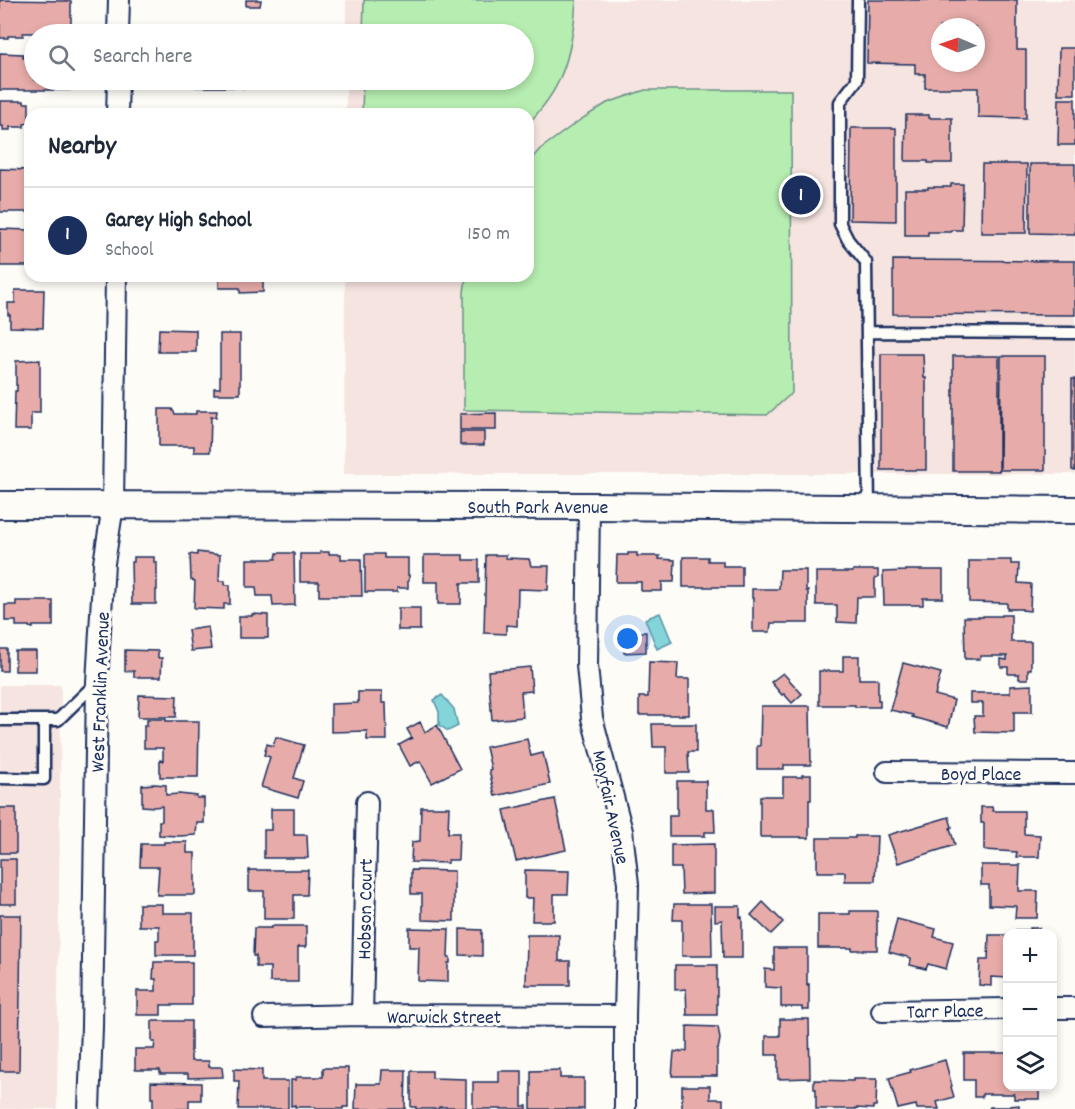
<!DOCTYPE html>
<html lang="en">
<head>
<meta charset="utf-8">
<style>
	:root { --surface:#fff; --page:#f6f6f7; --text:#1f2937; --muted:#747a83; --line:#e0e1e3; --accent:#1b2f5e }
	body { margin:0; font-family:Dekko,sans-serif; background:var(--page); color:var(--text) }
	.controls { position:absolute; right:18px; bottom:18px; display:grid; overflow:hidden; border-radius:12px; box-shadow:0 3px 9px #0003 }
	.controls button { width:54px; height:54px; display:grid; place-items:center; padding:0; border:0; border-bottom:2px solid var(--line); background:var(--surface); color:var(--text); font:30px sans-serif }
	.compass { position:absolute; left:931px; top:18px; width:54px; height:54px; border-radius:50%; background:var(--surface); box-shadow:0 3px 9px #0003; rotate:272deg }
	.you { position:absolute; left:628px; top:639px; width:21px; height:21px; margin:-15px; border:4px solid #fff; border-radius:50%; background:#1a73e8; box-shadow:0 0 0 9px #1a73e833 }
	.badge { display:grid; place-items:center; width:39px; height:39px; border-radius:50%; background:var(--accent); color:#fff; font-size:20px; font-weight:700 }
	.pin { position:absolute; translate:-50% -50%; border:3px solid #fff; box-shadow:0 2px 6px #0006 }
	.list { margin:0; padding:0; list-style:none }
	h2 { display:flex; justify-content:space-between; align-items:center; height:78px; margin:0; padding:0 24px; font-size:26px }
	h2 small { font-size:20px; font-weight:400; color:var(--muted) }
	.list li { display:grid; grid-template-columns:39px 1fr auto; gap:18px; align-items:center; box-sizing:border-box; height:96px; padding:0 24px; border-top:2px solid var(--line) }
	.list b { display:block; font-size:22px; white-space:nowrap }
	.list p { margin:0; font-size:20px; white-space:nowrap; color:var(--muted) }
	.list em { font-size:20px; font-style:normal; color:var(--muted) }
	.icon { flex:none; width:33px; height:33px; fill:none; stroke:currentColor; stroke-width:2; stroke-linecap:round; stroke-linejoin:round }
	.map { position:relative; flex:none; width:1075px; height:1109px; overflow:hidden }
	.search { position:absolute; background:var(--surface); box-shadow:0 3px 9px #0003; left:24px; top:24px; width:510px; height:66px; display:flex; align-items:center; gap:15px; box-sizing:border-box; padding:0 21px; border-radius:33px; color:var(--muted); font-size:22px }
	.panel { position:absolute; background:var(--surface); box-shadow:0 3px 9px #0003; left:24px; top:108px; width:510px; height:174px; border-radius:18px }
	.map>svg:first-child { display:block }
</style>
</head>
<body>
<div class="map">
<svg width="1075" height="1109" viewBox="0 0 1075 1109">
	<rect width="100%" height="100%" fill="#fdfcf7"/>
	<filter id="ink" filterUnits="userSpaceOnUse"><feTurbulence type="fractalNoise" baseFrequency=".0167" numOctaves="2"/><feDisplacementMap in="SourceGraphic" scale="12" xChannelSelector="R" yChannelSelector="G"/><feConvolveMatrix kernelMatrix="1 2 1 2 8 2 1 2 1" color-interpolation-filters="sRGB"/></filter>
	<g filter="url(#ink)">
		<path fill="#f6e4e0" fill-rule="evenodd" d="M346 0H1075V474H344L345 276H528V114H346V80H524V34H346ZM940 27H976V63H940Z
			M0 685H61L57 1109H0Z"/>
		<path fill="#b6edb0" stroke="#688e87" stroke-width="1.5" d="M364 0H576C575 24 570 56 560 78 554 93 539 112 528 124V114H362L363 80H524V34H363Z
			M645 90H791L792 393 767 415 464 410V293L466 276H528V163L540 149 580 120 607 103Z"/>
		<path fill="#83d5da" stroke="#5993a8" stroke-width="1.5" d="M660 613 672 642 657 649 645 619Z
			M442 695 454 709 458 726 448 731 439 725V712L434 700Z"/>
		<path fill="#e7aca9" stroke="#1b2f5e" stroke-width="1.5" fill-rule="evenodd" d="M0 0 71 1V29H49V33H23V36H8V38H0Z
			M246 0H261L260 6H246Z
			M868 0H1017V50H1026V118L978 117V88H925V74H915V64L867 63ZM940 27H976V63H940Z
			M1059 48H1075V94H1058Z
			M0 53 23 54V58H34V80H70V90H0Z
			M196 80H241V87H196Z
			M243 80H273V81H266V87L243 88Z
			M1059 99H1075V145H1058Z
			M0 101H24V103H29V123L24 124V127H10V130H3V126H0Z
			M906 115H929V118H952V163H928V161H905Z
			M851 128H896V221L850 220Z
			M982 164H1027L1026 233H981Z
			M1030 164H1075V234L1030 233Z
			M0 169 30 170V212H0Z
			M951 184H963L962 230H951V232H928V235H905V189H928V187H951Z
			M0 229 30 230V266H0Z
			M893 260 1075 261V315L893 314Z
			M219 276H263V292L240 293V288H219Z
			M15 290H44L43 328 10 327V315H8V303H15Z
			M159 329 196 330V352H158Z
			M220 334H240V394H214V388H220Z
			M881 354H923L924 378H926V470H881Z
			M953 356H999V471H953Z
			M1001 356H1045V470H1000Z
			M40 360V413H31V430H14L15 391H17V385H16V361Z
			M1072 379H1075V471L1072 470Z
			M159 409H172L175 414H196V411H217L216 417H211L210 452H194V446H159Z
			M496 413V430H460V414Z
			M460 432H484V445H460Z
			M197 552 220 555 219 581H225V585H230V604H224V609L194 608 195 581 191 580 190 554 197 555Z
			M320 552H329V554H341V559H361L362 596H319V582H300V554H320Z
			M277 553H294L295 605 273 606 272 596H257L256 587H247V559H276Z
			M628 553H637V556H660L659 559 675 560 674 582H662V591H641V582H616L617 555H628Z
			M365 554H384V558H408V575H409V580H408V588H397V592H365Z
			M424 555H463V560H479V583H461V604H438V582H424Z
			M486 555H506V558L529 559 531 566H549L548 590 518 589 517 626 506 625V634L484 633Z
			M134 557H154V562H157V590H156V604H132L131 562H134Z
			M683 557H708V561H723V566H742V587H683Z
			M981 560H1011V564H1019L1018 583 1031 584 1030 611 1022 610V609H1007V603L969 602V561H981Z
			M780 570H806V591H808V623H771L770 632H753V598H752V589H779Z
			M853 570H878V577L875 578V597H857L856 623 837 622V605H816V572H853Z
			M906 570H943V598H923V605H884L883 572 906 571Z
			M16 601H53V626H33V628L29 627V626H16V621H5V605H16Z
			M398 608H420V630H398Z
			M252 614 268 615V638H239V616H252Z
			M1002 615H1011V642H1031V669H1028V679H1019V674H1008V667H1001V659L1007 660V656H980V659H965L964 617H983V616H1002Z
			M208 627 211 649 191 651 188 630Z
			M623 627H635L636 632H646V652L624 653Z
			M0 649H7V671H0Z
			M125 650 158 651V658H162L161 677H134V671H125Z
			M15 651H36V671H15Z
			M843 656H859V679H878V700H880V707H855V705H819V671H843Z
			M649 662 678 663 677 679H689V715H639V697H648Z
			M903 663 941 673 935 695 954 700 948 727 912 717 913 715 890 710Z
			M530 667 532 691 521 692 523 717 492 720 488 671Z
			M783 673 802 694 792 703 784 694 782 695 771 682Z
			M1032 685V712H1014V733L975 732 974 716H983V703H970V693H1010V686Z
			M358 692H382V703H386L387 740H367V731L331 732V704L358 703Z
			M139 695 177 696 176 717H138Z
			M761 706H810L811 765H784V769H757V746H760Z
			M147 719H166V721H199L198 777H160V760L163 761V748H144V725H147Z
			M420 722 425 732 437 725 460 769 432 783 420 761 410 766 399 745 412 738 407 729Z
			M652 724H696V752H688L689 773H666V747H653Z
			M276 737 304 745 294 778 303 781 298 798 261 787 270 757 264 755 267 744 273 746Z
			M527 739 531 756 543 753 550 784 495 796 489 770 491 769 486 747Z
			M802 775H811V800H809V838H801V837H760V796H783V777H802Z
			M677 781H706V809H714L715 832H705V836H669V816H677Z
			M154 784 166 785V795L179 794 197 796V798H204V823H197L196 835 179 836 159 835V821H162V806L154 807 142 806V785Z
			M555 799 566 850 516 861 504 810Z
			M421 807H449L448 833H459L458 860H448V863L411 862 412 842 420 841Z
			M981 807H992L993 811H1024V834L1040 835 1039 857H1016L1017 852 984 850V823H981Z
			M0 808H16V853H0Z
			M271 809H294V835H307L308 858H264V830H271Z
			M949 817 952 827 950 828 955 845 898 863 888 835Z
			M855 836H877L875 881H845V872H817V838H855Z
			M164 842H187V853H195V895H157L159 867H140L141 844H164Z
			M714 844V893L682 894 681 868H671V845Z
			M0 859H16V904H0Z
			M981 865H1020L1019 891H1038L1037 918H1015L1016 906 989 905V885H981Z
			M249 870H308L307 895H294V919H264V891H249Z
			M411 870 454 871V921L422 920V894H411Z
			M525 870 569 871 568 894H554V921H532L533 898H525Z
			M763 902 783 922 771 934 751 915Z
			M139 904H162V913H193V955H156V940H159V926H139Z
			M674 904H711L712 956H682V920H673Z
			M715 906H740V917H742V958H723L722 920 715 921Z
			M850 911H877V950H852V948H818V914H850Z
			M0 915H21L19 1071H0Z
			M897 919 936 929 934 937 953 942 946 969 928 964 926 969 910 965 911 958 889 952Z
			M271 926H306V947H298V982H270V967H256V956H253L254 928H271Z
			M409 928 449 929 448 957H450V963H448V982L418 981 419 947H409Z
			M1030 928H1039V934H1016V930H1031Z
			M460 929 482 930V956L460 955Z
			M527 935H559V961H570V985H526Z
			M989 935H1008V978L991 977V986L979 985 980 960H988Z
			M774 948H807V985L809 984V1010H802V1007H781V988L765 987V969L774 970Z
			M154 962H192V1005H161V1015H137V991H156V979H153Z
			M675 965H717V1015H687L686 989 675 990Z
			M780 1019H809L810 1078 778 1079V1055H766V1036H780Z
			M152 1021H191V1061H209V1067H222L223 1077 188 1078V1074H160V1070H135V1049H154L155 1042H152Z
			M687 1026 718 1027 720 1039 718 1050H717V1076H672L674 1052 687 1051Z
			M964 1053H1008V1086H1039V1099H1014V1094H982V1097H974V1080H964Z
			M945 1060 952 1086 951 1087 954 1097 937 1102 939 1109H917L916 1105 898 1109 889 1078 911 1072 910 1070Z
			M323 1068H348V1107H343V1109H315V1107H295V1105L291 1106V1080H296V1077H323Z
			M234 1069 262 1070V1081H288V1109H238L239 1081H234Z
			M382 1070H406L405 1109H355L356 1084H381Z
			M560 1070V1078H584V1109H531V1071Z
			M411 1071H432V1078L466 1079V1107H439V1109H416V1107H411Z
			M499 1071H522V1106H527V1109H473V1082H499Z
			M853 1079H877L876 1106H873V1109L856 1108V1109H816V1089H814V1080L853 1081Z
			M151 1082 201 1083V1100H189V1109H153V1098H151Z
			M682 1086H710V1099H723V1109H728H682Z
			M1019 1105V1109H989L990 1107H1010V1106Z"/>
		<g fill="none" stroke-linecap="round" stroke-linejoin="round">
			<defs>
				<path id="service" d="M858 0 857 80 840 102V224L848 240 866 262 869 509
					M867 332 1075 333
					M0 720H58L97 682
					M0 778 44 779V721"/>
				<path id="minor" d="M118 34 119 0
					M117 114 118 80
					M589 506 587 665 592 718 622 831 628 884 625 1016V1109
					M887 772 1075 773
					M1052 1008H1075
					M882 1011 1008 1009
					M362 1015 367 802
					M264 1017 362 1015 625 1016
					M89 1109 92 1027 97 682 104 563 113 506 116 276"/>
				<path id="tertiary" d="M0 505 589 506 1075 510"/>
			</defs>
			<use href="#service" stroke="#1b2f5e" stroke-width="15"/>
			<use href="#minor" stroke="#1b2f5e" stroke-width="24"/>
			<use href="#tertiary" stroke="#1b2f5e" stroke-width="30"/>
			<use href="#service" stroke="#fdfcf7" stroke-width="10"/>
			<use href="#minor" stroke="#fdfcf7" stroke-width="20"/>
			<use href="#tertiary" stroke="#fdfcf7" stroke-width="26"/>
		</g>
	</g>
	<g text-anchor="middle" stroke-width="6" stroke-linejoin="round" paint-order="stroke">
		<g font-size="20" fill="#1b2f5e" stroke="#fdfcf7">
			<text x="538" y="513">South Park Avenue</text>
			<text transform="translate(99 692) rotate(-88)" y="7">West Franklin Avenue</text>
			<text x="981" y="780">Boyd Place</text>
			<text transform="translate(612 807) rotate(78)" y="7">Mayfair Avenue</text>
			<text transform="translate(364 909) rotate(-89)" y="7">Hobson Court</text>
			<text transform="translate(945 1010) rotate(-1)" y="7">Tarr Place</text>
			<text x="444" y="1023">Warwick Street</text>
		</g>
	</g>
</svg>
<div class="controls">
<button>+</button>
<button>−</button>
<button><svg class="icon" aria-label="layers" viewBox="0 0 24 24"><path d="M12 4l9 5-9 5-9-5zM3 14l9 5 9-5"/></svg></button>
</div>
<svg class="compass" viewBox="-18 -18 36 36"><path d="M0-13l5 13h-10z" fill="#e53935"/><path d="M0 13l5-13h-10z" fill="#747a83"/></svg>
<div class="you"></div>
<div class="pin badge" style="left:801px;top:195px">1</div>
<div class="search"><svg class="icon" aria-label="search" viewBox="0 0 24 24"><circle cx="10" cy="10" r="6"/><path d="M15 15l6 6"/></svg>Search here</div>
<section class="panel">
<h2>Nearby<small></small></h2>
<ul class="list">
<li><span class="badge">1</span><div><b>Garey High School</b><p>School</p></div><em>150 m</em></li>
</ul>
</section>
</div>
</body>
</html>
